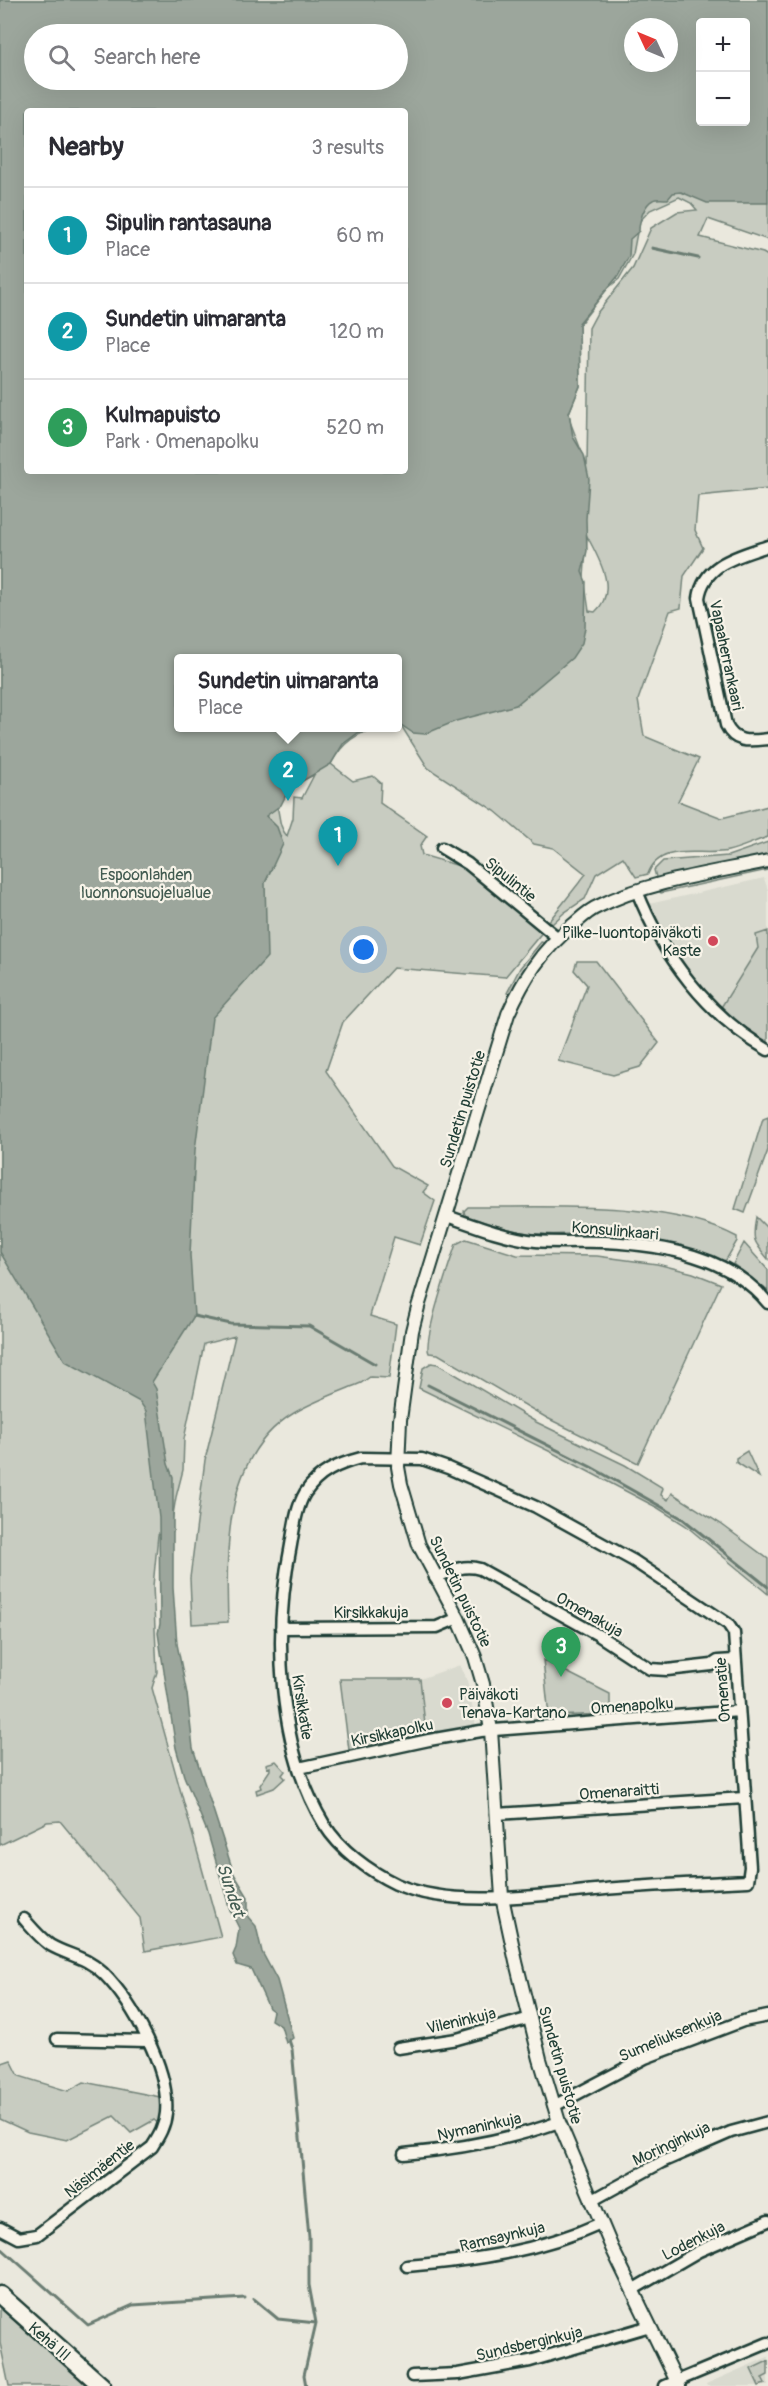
<!DOCTYPE html>
<html lang="en">
<head>
<meta charset="utf-8">
<style>
	:root { --surface:#fff; --page:#f7f7f7; --text:#2b2b33; --muted:#7c7c81; --line:#e1e1e2; --accent:#db2777 }
	body { margin:0; font-family:Pangolin,sans-serif; background:var(--page); color:var(--text) }
	.controls { position:absolute; right:18px; top:18px; display:grid; overflow:hidden; border-radius:6px; box-shadow:0 6px 24px #0002 }
	.controls button { width:54px; height:54px; display:grid; place-items:center; padding:0; border:0; border-bottom:2px solid var(--line); background:var(--surface); color:var(--text); font:30px sans-serif }
	.compass { position:absolute; left:624px; top:18px; width:54px; height:54px; border-radius:50%; background:var(--surface); box-shadow:0 6px 24px #0002; rotate:314deg }
	.you { position:absolute; left:364px; top:950px; width:21px; height:21px; margin:-15px; border:4px solid #fff; border-radius:50%; background:#1a73e8; box-shadow:0 0 0 9px #1a73e833 }
	.badge { display:grid; place-items:center; width:39px; height:39px; border-radius:50%; background:var(--accent); color:#fff; font-size:20px; font-weight:700 }
	.pin { position:absolute; translate:-50% -50px; filter:drop-shadow(0 2px 3px #0008) }
	.pin::after { content:''; position:absolute; top:32px; width:21px; height:18px; background:inherit; clip-path:polygon(0 0,100% 0,50% 100%) }
	.popup { position:absolute; left:174px; top:654px; width:228px; height:78px; box-sizing:border-box; display:grid; place-content:center; border-radius:6px; background:var(--surface); filter:drop-shadow(0 2px 4px #0005); font-size:20px; white-space:nowrap; color:var(--muted) }
	.popup b { font-size:22px; color:var(--text) }
	.popup::after { content:''; position:absolute; left:50%; top:100%; margin-left:-12px; border:12px solid transparent; border-top-color:var(--surface) }
	.list { margin:0; padding:0; list-style:none }
	h2 { display:flex; justify-content:space-between; align-items:center; height:78px; margin:0; padding:0 24px; font-size:26px }
	h2 small { font-size:20px; font-weight:400; color:var(--muted) }
	.list li { display:grid; grid-template-columns:39px 1fr auto; gap:18px; align-items:center; box-sizing:border-box; height:96px; padding:0 24px; border-top:2px solid var(--line) }
	.list b { display:block; font-size:22px; white-space:nowrap }
	.list p { margin:0; font-size:20px; white-space:nowrap; color:var(--muted) }
	.list em { font-size:20px; font-style:normal; color:var(--muted) }
	.icon { flex:none; width:33px; height:33px; fill:none; stroke:currentColor; stroke-width:2; stroke-linecap:round; stroke-linejoin:round }
	.map { position:relative; flex:none; width:768px; height:2386px; overflow:hidden }
	.search { position:absolute; background:var(--surface); box-shadow:0 6px 24px #0002; left:24px; top:24px; width:384px; height:66px; display:flex; align-items:center; gap:15px; box-sizing:border-box; padding:0 21px; border-radius:33px; color:var(--muted); font-size:22px }
	.panel { position:absolute; background:var(--surface); box-shadow:0 6px 24px #0002; left:24px; top:108px; width:384px; height:366px; border-radius:6px }
	.map>svg:first-child { display:block }
</style>
</head>
<body>
<div class="map">
<svg width="768" height="2386" viewBox="0 0 768 2386">
	<rect width="100%" height="100%" fill="#eae8dd"/>
	<filter id="ink" filterUnits="userSpaceOnUse"><feTurbulence type="fractalNoise" baseFrequency=".0167" numOctaves="2"/><feDisplacementMap in="SourceGraphic" scale="12" xChannelSelector="R" yChannelSelector="G"/><feConvolveMatrix kernelMatrix="1 2 1 2 8 2 1 2 1" color-interpolation-filters="sRGB"/></filter>
	<g filter="url(#ink)">
		<path fill="#d9dacf" d="M764 878 768 890V931L756 935 758 948 720 1009 700 987 676 956 649 904Z
			M460 1665 467 1680 476 1727 426 1734 420 1679Z
			M768 2357V2386H707L706 2384Z"/>
		<path fill="#c8ccc1" stroke="#74847a" stroke-width="1.5" fill-rule="evenodd" d="M0 0H768V240L708 219 700 237 763 253 768 256V489L698 496 695 530 703 548 684 576 681 608 670 611 638 700 644 736 699 759 678 801 722 818 768 806V837C755 841 741 848 728 851 700 857 660 841 648 874L636 877 623 857 596 874 585 899 565 912 552 924 549 921 586 874 553 848 534 844 495 811 428 768 402 727H398V658H178V728H381C358 731 341 744 331 764L353 781 373 776 381 783 380 803 427 836 420 846 422 855 466 868 544 930 505 977 393 968 343 1022 326 1071 392 1166 428 1186 423 1192 435 1201 420 1245 394 1237 370 1316 396 1324 389 1378 370 1377 361 1383C339 1392 314 1401 294 1413 223 1455 226 1550 228 1622L192 1624 190 1578 205 1460 235 1336 204 1344 184 1439 183 1470 176 1497 171 1527 158 1535 153 1586 157 1672 152 1688 221 1937 145 1951 140 1918 60 1821 47 1822 0 1845ZM700 22H746V122H700ZM633 27H669V63H633ZM34 34H398V80H34ZM27 111H405V471H27ZM679 197 691 203 697 210 677 212 651 228 633 268 597 313 589 328 587 466 571 424 569 413 580 386 579 325 607 289 619 279 633 254 639 222 650 210ZM587 536C599 559 619 591 595 612L589 611 584 577ZM314 775 302 798 294 797 293 818 287 836C277 825 281 813 275 801L301 781Z
			M768 842V857L657 881 654 870 663 861 728 856Z
			M768 866V870L661 893 659 891Z
			M768 931V1045L720 1009 758 948 756 935Z
			M541 942 545 943 528 964 510 995 507 993 520 968Z
			M577 961H596L659 1043 640 1067 613 1075 558 1061 587 985 574 970Z
			M768 1116V1150L745 1213 735 1209 763 1118Z
			M468 1207C547 1208 668 1199 737 1237V1241L726 1260 723 1261C685 1246 646 1236 606 1234 580 1232 554 1237 528 1233 507 1230 486 1222 465 1216L464 1211Z
			M756 1217 768 1229V1259C753 1241 752 1240 756 1217Z
			M466 1239 517 1255 597 1256 657 1264 693 1273 721 1284 638 1463 547 1418 438 1354 429 1353C422 1342 450 1262 456 1244Z
			M744 1243 768 1270V1291L733 1264Z
			M431 1363 438 1364 536 1422 625 1465 663 1488 661 1495 668 1500 672 1493 721 1524 768 1559V1594L685 1525 658 1508 553 1453 419 1388 423 1368Z
			M747 1451 759 1477 736 1462V1458Z
			M543 1660 610 1694V1714L549 1716Z
			M340 1679H420L426 1734 349 1750Z
			M276 1761 285 1771 282 1775 285 1778 274 1788 257 1794 256 1790 261 1788 260 1785 270 1770V1767L267 1768 266 1764Z
			M11 2060 19 2076 68 2091 84 2082 160 2097 162 2105 159 2124 154 2120 131 2133 114 2116 67 2140 28 2132 0 2119V2071L2 2063Z
			M0 2307 9 2316 89 2386H9L0 2343Z
			M768 2361V2375L762 2378 765 2384 759 2386 751 2369Z"/>
		<path fill="#9ca69c" stroke="#6a7c72" stroke-width="1.5" fill-rule="evenodd" d="M0 0H768V203H707L681 192 673 193 668 199C663 199 656 198 653 200 644 204 639 222 639 231L630 239 629 256 618 276 579 323 580 386 569 413 573 437 584 455 589 479 586 519 587 551 582 572 586 582 585 628 582 643 572 658 516 705 456 721 425 734 413 733 401 725H398V658H178V728H381L358 733 343 744 331 764 289 789 281 805 266 816 277 827 283 844 265 883 267 957 212 1018 195 1150 190 1255 194 1316 152 1382 156 1389 168 1464 173 1477V1588L177 1644 187 1694 193 1748 234 1874 248 1897V1917L256 1926 262 1952 277 1980 293 2038 286 2043 281 2026 271 2020 273 2011 269 2008 251 1969 237 1965 233 1955 236 1948 239 1928 230 1910 208 1834 184 1776 176 1748 158 1633 160 1624 159 1518 146 1411 140 1402 65 1361 0 1252ZM746 22V122H700V22ZM633 27H669V63H633ZM34 34H398V80H34ZM27 111H405V471H27Z"/>
		<g fill="none" stroke-linecap="round" stroke-linejoin="round">
			<path stroke="#6a7c72" stroke-width="3" d="M652 248 698 258
				M194 1316 231 1324 309 1326 375 1364
				M428 1385 591 1467 683 1519 768 1587
				M289 2040 292 2049 309 2237V2285L316 2323 304 2375 306 2386
				M0 2247 88 2325 133 2305 245 2298
				M254 2299 278 2319 316 2323"/>
			<defs>
				<path id="minor" d="M768 546C739 556 704 563 699 598L726 725C735 744 750 741 768 739
					M442 848 468 864 558 938
					M637 891C662 955 708 1016 768 1050
					M447 1216C475 1226 507 1238 536 1241 559 1243 582 1241 605 1242 663 1245 730 1256 768 1303
					M361 1458 422 1459 448 1468 536 1507 634 1561 728 1624 734 1633 750 1867 748 1881C704 1883 660 1885 617 1888 552 1893 456 1911 396 1884 369 1871 340 1850 324 1824 277 1747 273 1632 291 1545 294 1528 296 1508 305 1493 319 1472 338 1464 361 1458Z
					M435 1578C451 1571 462 1564 480 1569L598 1635 650 1669 667 1670 712 1665 718 1661 735 1660
					M281 1628 437 1627 458 1618
					M299 1768 429 1740 481 1731 739 1711
					M496 1814 744 1798
					M57 2039 147 2041
					M398 2048 457 2039 530 2018
					M554 2106 645 2058 743 2021 768 2016
					M404 2154C458 2149 508 2140 559 2122
					M591 2201 662 2162 731 2132 768 2122
					M0 2228 19 2238 37 2235 152 2147C159 2136 165 2126 166 2113 170 2070 133 2003 103 1973 85 1956 69 1956 50 1945 40 1938 32 1928 24 1919
					M407 2266C476 2260 537 2252 601 2223
					M632 2290 699 2251 768 2221
					M412 2376 458 2374 530 2361 650 2326
					M665 2386 768 2343"/>
				<path id="tertiary" d="M679 2386 612 2248 559 2122 540 2059 516 1962 502 1897 491 1730 483 1684 475 1657 458 1618 419 1545 401 1484 398 1467 400 1420 412 1331 418 1307 508 1014C524 978 542 950 573 925 581 918 589 910 599 906 649 881 713 873 768 861"/>
				<path id="trunk" d="M0 2295 102 2386"/>
			</defs>
			<use href="#minor" stroke="#1f3d34" stroke-width="15"/>
			<use href="#tertiary" stroke="#1f3d34" stroke-width="16"/>
			<use href="#trunk" stroke="#1f3d34" stroke-width="21"/>
			<use href="#minor" stroke="#f7f3e8" stroke-width="10"/>
			<use href="#tertiary" stroke="#f7f3e8" stroke-width="12"/>
			<use href="#trunk" stroke="#f7f3e8" stroke-width="16"/>
		</g>
	</g>
	<g fill="#d1495b" stroke="#f7f3e8" stroke-width="2">
		<circle cx="713" cy="941" r="6"/>
		<circle cx="447" cy="1703" r="6"/>
	</g>
	<g text-anchor="middle" stroke-width="4.5" stroke-linejoin="round" paint-order="stroke">
		<g font-size="16" fill="#1f3d34" stroke="#f7f3e8">
			<text transform="translate(727 655) rotate(78)" y="6">Vapaaherrankaari</text>
			<text transform="translate(511 879) rotate(39)" y="6">Sipulintie</text>
			<text transform="translate(462 1109) rotate(-73)" y="6">Sundetin puistotie</text>
			<text transform="translate(615 1230) rotate(5)" y="6">Konsulinkaari</text>
			<text transform="translate(461 1591) rotate(64)" y="6">Sundetin puistotie</text>
			<text x="371" y="1618">Kirsikkakuja</text>
			<text transform="translate(590 1614) rotate(30)" y="6">Omenakuja</text>
			<text transform="translate(722 1690) rotate(-94)" y="6">Omenatie</text>
			<text transform="translate(632 1705) rotate(-4)" y="6">Omenapolku</text>
			<text transform="translate(303 1707) rotate(81)" y="6">Kirsikkatie</text>
			<text transform="translate(392 1732) rotate(-12)" y="6">Kirsikkapolku</text>
			<text transform="translate(619 1791) rotate(-4)" y="6">Omenaraitti</text>
			<text transform="translate(461 2020) rotate(-13)" y="6">Vileninkuja</text>
			<text transform="translate(670 2035) rotate(-23)" y="6">Sumeliuksenkuja</text>
			<text transform="translate(561 2065) rotate(74)" y="6">Sundetin puistotie</text>
			<text transform="translate(479 2126) rotate(-12)" y="6">Nymaninkuja</text>
			<text transform="translate(671 2143) rotate(-25)" y="6">Moringinkuja</text>
			<text transform="translate(99 2168) rotate(-38)" y="6">Näsimäentie</text>
			<text transform="translate(502 2236) rotate(-13)" y="6">Ramsaynkuja</text>
			<text transform="translate(693 2240) rotate(-27)" y="6">Lodenkuja</text>
			<text transform="translate(50 2341) rotate(41)" y="6">Kehä III</text>
			<text transform="translate(529 2343) rotate(-13)" y="6">Sundsberginkuja</text>
		</g>
		<g font-size="16" fill="#415a50" stroke="#f7f3e8">
			<text x="146" y="880">Espoonlahden<tspan x="146" dy="18">luonnonsuojelualue</tspan></text>
		</g>
		<g font-size="16" fill="#1f3d34" stroke="#f7f3e8" text-anchor="end">
			<text x="701" y="938">Pilke-luontopäiväkoti<tspan x="701" dy="18">Kaste</tspan></text>
			<text x="459" y="1700" text-anchor="start">Päiväkoti<tspan x="459" dy="18">Tenava-Kartano</tspan></text>
		</g>
		<g font-size="18" font-style="italic" fill="#445c53" stroke="#f7f3e8">
			<text transform="translate(231 1890) rotate(72)" y="6">Sundet</text>
		</g>
	</g>
</svg>
<div class="controls">
<button>+</button>
<button>−</button>
</div>
<svg class="compass" viewBox="-18 -18 36 36"><path d="M0-13l5 13h-10z" fill="#e53935"/><path d="M0 13l5-13h-10z" fill="#7c7c81"/></svg>
<div class="you"></div>
<div class="pin badge" style="left:338px;top:866px;background:#0f9aa8">1</div>
<div class="pin badge" style="left:288px;top:801px;background:#0f9aa8">2</div>
<div class="popup"><b>Sundetin uimaranta</b>Place</div>
<div class="pin badge" style="left:561px;top:1677px;background:#2e9e5b">3</div>
<div class="search"><svg class="icon" aria-label="search" viewBox="0 0 24 24"><circle cx="10" cy="10" r="6"/><path d="M15 15l6 6"/></svg>Search here</div>
<section class="panel">
<h2>Nearby<small>3 results</small></h2>
<ul class="list">
<li><span class="badge" style="background:#0f9aa8">1</span><div><b>Sipulin rantasauna</b><p>Place</p></div><em>60 m</em></li>
<li><span class="badge" style="background:#0f9aa8">2</span><div><b>Sundetin uimaranta</b><p>Place</p></div><em>120 m</em></li>
<li><span class="badge" style="background:#2e9e5b">3</span><div><b>Kulmapuisto</b><p>Park · Omenapolku</p></div><em>520 m</em></li>
</ul>
</section>
</div>
</body>
</html>
